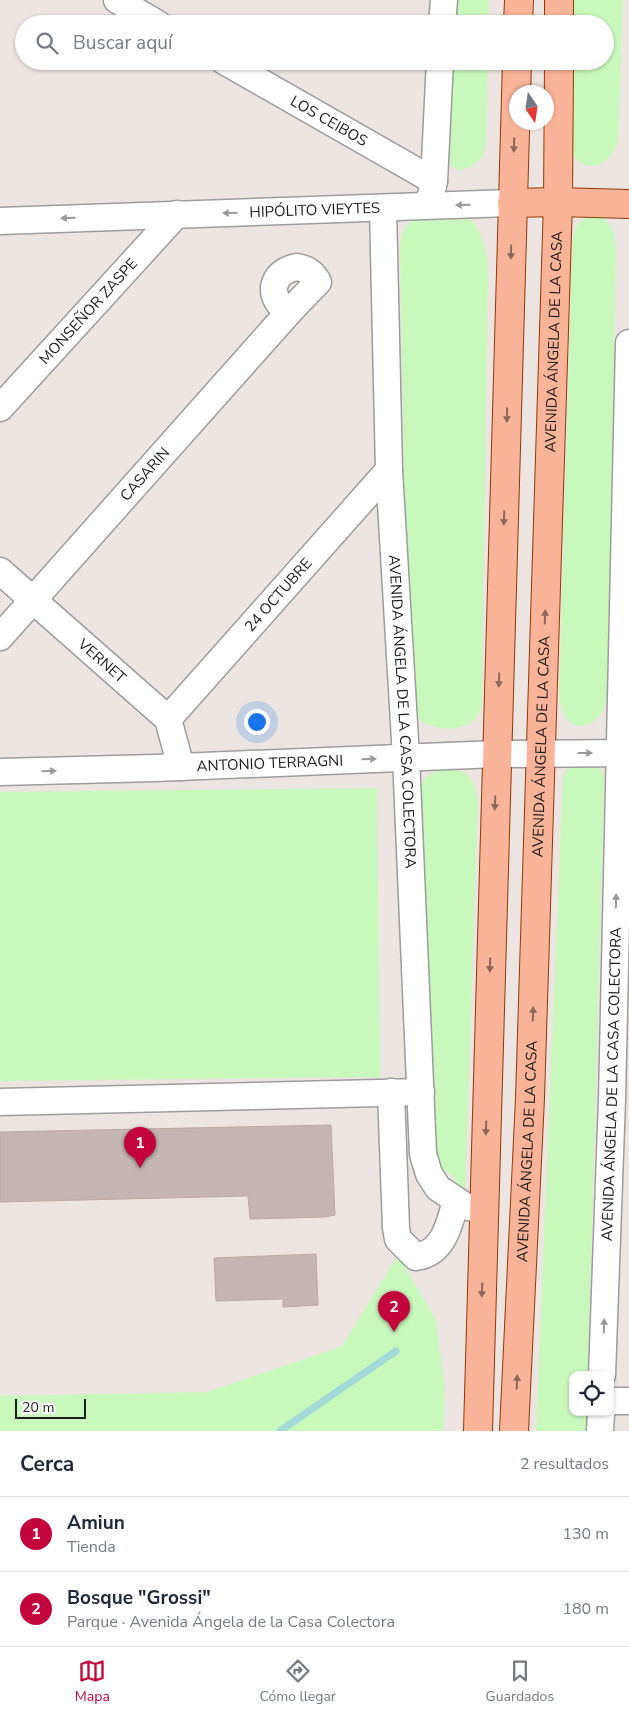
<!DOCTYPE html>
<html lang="es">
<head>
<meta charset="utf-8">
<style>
	:root { --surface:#fff; --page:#f6f6f7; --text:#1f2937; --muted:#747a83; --line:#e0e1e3; --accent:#c3033b }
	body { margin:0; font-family:"Nunito Sans",sans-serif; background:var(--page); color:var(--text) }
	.controls { position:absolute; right:15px; bottom:15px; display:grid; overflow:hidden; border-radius:10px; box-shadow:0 1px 4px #0004 }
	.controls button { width:45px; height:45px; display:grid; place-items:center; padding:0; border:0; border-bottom:1px solid var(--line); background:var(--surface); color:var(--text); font:25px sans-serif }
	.compass { position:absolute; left:509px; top:85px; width:45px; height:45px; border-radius:50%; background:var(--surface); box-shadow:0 1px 4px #0004; rotate:167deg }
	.scale { position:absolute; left:15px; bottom:12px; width:71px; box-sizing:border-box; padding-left:5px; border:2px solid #1b1b1b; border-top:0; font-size:14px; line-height:18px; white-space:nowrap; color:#1b1b1b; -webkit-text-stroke:4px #fff; paint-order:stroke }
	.you { position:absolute; left:256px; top:721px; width:18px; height:18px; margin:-12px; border:4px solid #fff; border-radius:50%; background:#1a73e8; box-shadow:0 0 0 8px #1a73e833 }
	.badge { display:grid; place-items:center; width:32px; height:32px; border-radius:50%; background:var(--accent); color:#fff; font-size:16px; font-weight:700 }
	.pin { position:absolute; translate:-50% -41px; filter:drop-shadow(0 1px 2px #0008) }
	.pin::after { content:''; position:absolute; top:26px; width:18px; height:15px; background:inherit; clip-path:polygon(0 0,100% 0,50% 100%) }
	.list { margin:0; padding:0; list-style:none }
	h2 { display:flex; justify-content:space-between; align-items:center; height:65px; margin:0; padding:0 20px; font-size:21px }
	h2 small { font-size:16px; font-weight:400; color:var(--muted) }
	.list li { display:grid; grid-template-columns:32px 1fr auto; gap:15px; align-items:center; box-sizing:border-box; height:75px; padding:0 20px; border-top:1px solid var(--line) }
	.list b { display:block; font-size:19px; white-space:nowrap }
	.list p { margin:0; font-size:16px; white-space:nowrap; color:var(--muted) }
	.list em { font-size:16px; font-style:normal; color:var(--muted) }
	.icon { flex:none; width:28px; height:28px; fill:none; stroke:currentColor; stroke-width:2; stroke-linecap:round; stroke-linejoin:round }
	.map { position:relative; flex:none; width:629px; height:1431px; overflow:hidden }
	.search { position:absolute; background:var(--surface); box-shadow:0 1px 4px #0004; left:15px; right:15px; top:15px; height:55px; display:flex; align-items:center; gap:12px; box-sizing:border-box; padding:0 18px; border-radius:28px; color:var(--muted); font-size:19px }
	.sheet { height:215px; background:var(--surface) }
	nav { display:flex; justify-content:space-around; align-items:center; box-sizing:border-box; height:70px; border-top:1px solid var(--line); background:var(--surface); font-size:14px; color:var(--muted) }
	nav a { display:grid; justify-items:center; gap:2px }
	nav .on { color:var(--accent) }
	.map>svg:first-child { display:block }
</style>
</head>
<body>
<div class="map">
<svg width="629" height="1431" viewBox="0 0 629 1431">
	<rect width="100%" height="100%" fill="#ede5e1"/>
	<path fill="#c9f8bd" d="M456 0H489L488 24H455Z
		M570 0H623L618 140C611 165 586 178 571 151L570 61H605V24H570Z
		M453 61H488L486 142 483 156 472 166 459 171 451 165 446 151Z
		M597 214C612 222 614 232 616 249L608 698C597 736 560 736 559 693L572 248C574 228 576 220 597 214Z
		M451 215C456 216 462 217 467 218 481 224 486 252 488 265L482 692C482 697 482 703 481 708 475 730 447 732 429 725 423 723 418 718 413 714L407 649 400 246C403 214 425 216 451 215Z
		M593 763 603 773 604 780 588 1375H573V1412H587L586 1431H536L563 775 571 764Z
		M444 768C469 769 475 779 478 803L465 1193C456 1180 449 1170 434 1164L418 792C424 777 429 774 444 768Z
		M377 788 380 1077 0 1081V792Z
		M398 1255 435 1318 445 1386 443 1431H0V1396L207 1392 342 1346Z"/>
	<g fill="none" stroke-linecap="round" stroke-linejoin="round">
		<path stroke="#a2dad7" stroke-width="7" d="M280 1431 396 1351"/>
	</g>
	<path fill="#c4b6b5" stroke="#bea8a4" d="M331 1125 335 1215 325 1217 250 1219 248 1196 0 1202V1132Z
		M316 1254 318 1305 283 1307V1299L216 1301 214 1258Z"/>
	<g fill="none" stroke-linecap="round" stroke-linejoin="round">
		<defs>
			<g id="minor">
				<path d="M117 0 158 24"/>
				<path d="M442 24 444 0"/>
				<path id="s1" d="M224 61 434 181"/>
				<path d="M431 195 434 181 440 61"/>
				<path id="s2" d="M383 208 389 470 406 757 423 1154 429 1174 438 1188 465 1206 484 1211"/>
				<path id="s3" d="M0 221 512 203"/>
				<path d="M297 267C308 269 313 273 318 282L289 312C266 298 270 272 297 267Z"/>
				<path id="s4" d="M0 408 177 214"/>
				<path id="s5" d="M0 571 168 719 181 767"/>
				<path id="s6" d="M0 637 289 312"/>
				<path id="s7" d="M168 719 389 470"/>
				<path id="s8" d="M0 772 155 768 496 754 629 753"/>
				<path d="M391 1092 396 1228 398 1239 416 1257C444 1253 449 1225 456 1201"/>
				<path d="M0 1102 421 1092"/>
				<path id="s9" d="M602 1375 612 1099 629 343"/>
				<path d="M610 1401H629"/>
				<path d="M600 1431 601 1412"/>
			</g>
			<g id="major">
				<path d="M518 24 519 0"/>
				<path d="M559 24V0"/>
				<path d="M512 203 558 202 629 204"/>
				<path d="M478 1431 517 61"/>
				<path id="s10" d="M514 1431 530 1098 558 202 559 61"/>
			</g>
		</defs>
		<use href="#minor" stroke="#9c9c9c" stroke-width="29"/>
		<use href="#major" stroke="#903803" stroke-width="30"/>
		<use href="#minor" stroke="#fff" stroke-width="26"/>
		<use href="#major" stroke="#fab499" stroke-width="28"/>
	</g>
	<defs><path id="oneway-solid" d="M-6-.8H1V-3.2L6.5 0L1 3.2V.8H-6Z" transform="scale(1.25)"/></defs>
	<g fill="#8a685a">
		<use href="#oneway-solid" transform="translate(514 145) rotate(92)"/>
		<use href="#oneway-solid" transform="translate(511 252) rotate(91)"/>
		<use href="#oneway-solid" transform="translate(507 415) rotate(91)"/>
		<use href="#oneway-solid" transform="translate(504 518) rotate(92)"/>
		<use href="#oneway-solid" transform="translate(545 617) rotate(-88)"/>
		<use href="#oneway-solid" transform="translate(499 680) rotate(92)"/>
		<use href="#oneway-solid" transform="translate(495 803) rotate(92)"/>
		<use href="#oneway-solid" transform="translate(490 965) rotate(92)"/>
		<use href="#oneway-solid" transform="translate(533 1014) rotate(-88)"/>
		<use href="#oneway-solid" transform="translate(486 1128) rotate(92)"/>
		<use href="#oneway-solid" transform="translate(482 1290) rotate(92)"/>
		<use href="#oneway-solid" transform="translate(517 1382) rotate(-87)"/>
	</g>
	<g fill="#989898">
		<use href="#oneway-solid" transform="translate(463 205) rotate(178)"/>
		<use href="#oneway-solid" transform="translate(230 213) rotate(178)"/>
		<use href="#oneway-solid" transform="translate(68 218) rotate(178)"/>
		<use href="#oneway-solid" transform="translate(585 753)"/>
		<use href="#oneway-solid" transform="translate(369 759) rotate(-2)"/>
		<use href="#oneway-solid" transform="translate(49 771) rotate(-1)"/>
		<use href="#oneway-solid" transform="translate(616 901) rotate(-89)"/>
		<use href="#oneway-solid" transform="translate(604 1326) rotate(-88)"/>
	</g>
	<g text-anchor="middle" stroke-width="5" stroke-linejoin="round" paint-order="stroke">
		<g font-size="15" fill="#1b1b1b" stroke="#fff">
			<text dy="5" stroke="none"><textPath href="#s1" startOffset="121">LOS CEIBOS</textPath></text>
			<text dy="5" stroke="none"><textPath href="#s3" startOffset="315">HIPÓLITO VIEYTES</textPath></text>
			<text dy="5" stroke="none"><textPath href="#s4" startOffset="131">MONSEÑOR ZASPE</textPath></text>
			<text dy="5" stroke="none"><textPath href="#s10" startOffset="1090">AVENIDA ÁNGELA DE LA CASA</textPath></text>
			<text dy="5" stroke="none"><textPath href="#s6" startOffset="218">CASARIN</textPath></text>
			<text dy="5" stroke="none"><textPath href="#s7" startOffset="166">24 OCTUBRE</textPath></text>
			<text dy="5" stroke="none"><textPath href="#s5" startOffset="136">VERNET</textPath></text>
			<text dy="5" stroke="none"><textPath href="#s2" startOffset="504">AVENIDA ÁNGELA DE LA CASA COLECTORA</textPath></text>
			<text dy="5" stroke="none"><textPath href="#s10" startOffset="685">AVENIDA ÁNGELA DE LA CASA</textPath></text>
			<text dy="5" stroke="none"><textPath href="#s8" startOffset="270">ANTONIO TERRAGNI</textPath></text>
			<text dy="5" stroke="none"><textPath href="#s9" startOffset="291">AVENIDA ÁNGELA DE LA CASA COLECTORA</textPath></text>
			<text dy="5" stroke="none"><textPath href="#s10" startOffset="280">AVENIDA ÁNGELA DE LA CASA</textPath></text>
		</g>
	</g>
</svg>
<div class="controls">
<button><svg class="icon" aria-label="locate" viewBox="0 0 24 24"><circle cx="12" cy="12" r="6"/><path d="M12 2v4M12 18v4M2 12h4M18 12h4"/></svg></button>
</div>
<svg class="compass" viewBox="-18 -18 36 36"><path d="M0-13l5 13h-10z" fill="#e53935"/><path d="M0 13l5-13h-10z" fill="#747a83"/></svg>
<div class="scale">20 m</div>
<div class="you"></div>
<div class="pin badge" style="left:140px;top:1168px">1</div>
<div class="pin badge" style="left:394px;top:1332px">2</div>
<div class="search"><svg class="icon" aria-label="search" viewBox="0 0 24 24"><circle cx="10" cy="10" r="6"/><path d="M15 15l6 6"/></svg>Buscar aquí</div>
</div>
<section class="sheet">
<h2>Cerca<small>2 resultados</small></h2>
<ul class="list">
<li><span class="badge">1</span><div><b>Amiun</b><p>Tienda</p></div><em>130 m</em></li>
<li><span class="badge">2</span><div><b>Bosque &quot;Grossi&quot;</b><p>Parque · Avenida Ángela de la Casa Colectora</p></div><em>180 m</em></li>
</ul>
</section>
<nav>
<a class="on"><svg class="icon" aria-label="map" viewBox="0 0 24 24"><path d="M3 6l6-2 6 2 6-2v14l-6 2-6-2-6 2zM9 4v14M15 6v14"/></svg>Mapa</a>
<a><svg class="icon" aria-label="directions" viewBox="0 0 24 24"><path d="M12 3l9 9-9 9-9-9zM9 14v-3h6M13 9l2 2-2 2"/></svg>Cómo llegar</a>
<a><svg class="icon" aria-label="saved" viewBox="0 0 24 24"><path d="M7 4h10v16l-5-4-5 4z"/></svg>Guardados</a>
</nav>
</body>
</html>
